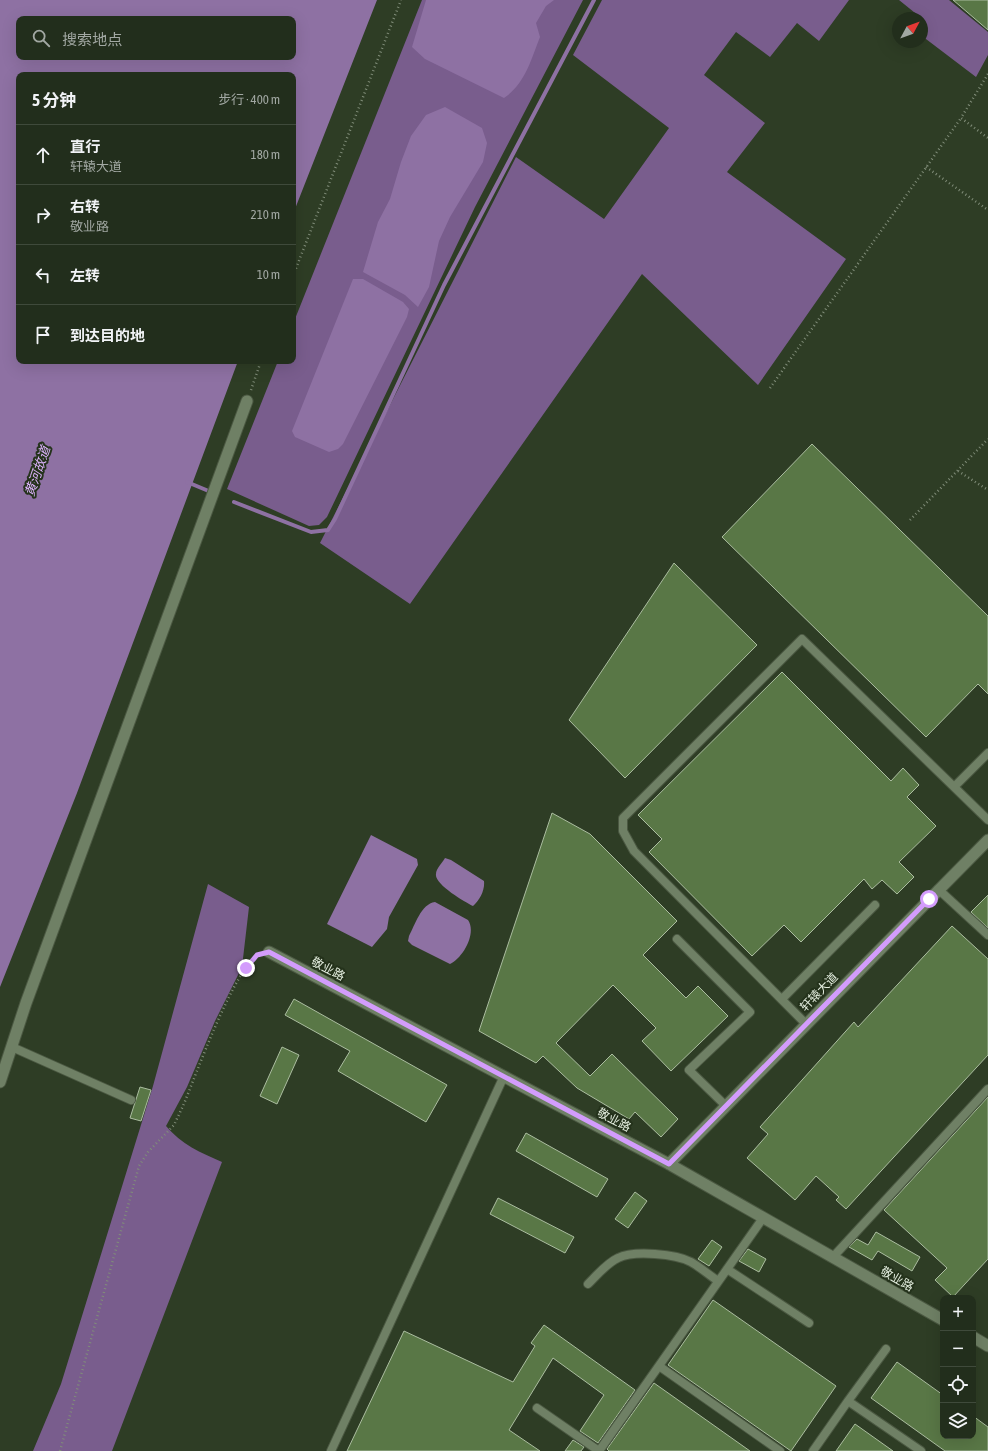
<!DOCTYPE html>
<html lang="zh">
<head>
<meta charset="utf-8">
<style>
	:root { --surface:#222e1c; --page:#2a3625; --text:#f1f3f6; --muted:#a2a8a3; --line:#3f4a3b }
	body { margin:0; font-family:"Asap Condensed","Noto Sans SC",sans-serif; background:var(--page); color:var(--text) }
	.controls { position:absolute; right:12px; bottom:12px; display:grid; overflow:hidden; border-radius:8px; box-shadow:0 4px 16px #0002 }
	.controls button { width:36px; height:36px; display:grid; place-items:center; padding:0; border:0; border-bottom:1px solid var(--line); background:var(--surface); color:var(--text); font:20px sans-serif }
	.compass { position:absolute; left:892px; top:12px; width:36px; height:36px; border-radius:50%; background:var(--surface); box-shadow:0 4px 16px #0002; rotate:49deg }
	.stop { position:absolute; width:12px; height:12px; margin:-9px; border:3px solid #d39cfc; border-radius:50%; background:#fff }
	.stop.end { background:#d39cfc; border-color:#fff; box-shadow:0 1px 4px #0008 }
	.list { margin:0; padding:0; list-style:none }
	h2 { display:flex; justify-content:space-between; align-items:center; height:52px; margin:0; padding:0 16px; font-size:17px }
	h2 small { font-size:13px; font-weight:400; color:var(--muted) }
	.list li { display:grid; grid-template-columns:26px 1fr auto; gap:12px; align-items:center; box-sizing:border-box; height:60px; padding:0 16px; border-top:1px solid var(--line) }
	.list b { display:block; font-size:15px; white-space:nowrap }
	.list p { margin:0; font-size:13px; white-space:nowrap; color:var(--muted) }
	.list em { font-size:13px; font-style:normal; color:var(--muted) }
	.icon { flex:none; width:22px; height:22px; fill:none; stroke:currentColor; stroke-width:2; stroke-linecap:round; stroke-linejoin:round }
	.map { position:relative; flex:none; width:988px; height:1451px; overflow:hidden }
	.search { position:absolute; background:var(--surface); box-shadow:0 4px 16px #0002; left:16px; top:16px; width:280px; height:44px; display:flex; align-items:center; gap:10px; box-sizing:border-box; padding:0 14px; border-radius:8px; color:var(--muted); font-size:15px }
	.panel { position:absolute; background:var(--surface); box-shadow:0 4px 16px #0002; left:16px; top:72px; width:280px; height:292px; border-radius:8px }
	.map>svg:first-child { display:block }
</style>
</head>
<body>
<div class="map">
<svg width="988" height="1451" viewBox="0 0 988 1451">
	<rect width="100%" height="100%" fill="#2e3d25"/>
	<path fill="#795d8d" d="M422 0H583L475 207 327 517 319 525 309 526 227 489 278 361H293V324Z
		M602 0H849L819 41 797 23 770 57 736 32 704 75 765 123 727 172 846 259 758 385 642 274 410 604 320 543 516 157 604 219 669 128 573 55Z
		M899 0H949L988 32V55L976 77 922 36V25L925 21Z
		M208 884 249 907 242 967 215 1021 187 1087 166 1126C181 1144 201 1153 222 1162L112 1451H33L61 1384 153 1086Z"/>
	<path fill="#8e71a3" fill-rule="evenodd" d="M0 0H377L293 214V75H19V361H238L77 793 0 987ZM19 19H293V57H19Z
		M426 0H554L546 6 536 23 540 37C531 60 525 84 504 98L425 59 412 47Z
		M445 107 482 128 487 143 483 162 450 217 439 241 429 287 418 307 405 295 363 272 378 222 390 199 401 162 411 136 426 115Z
		M353 279H363L403 302 409 309 407 317 343 444 338 449 329 452 295 437 292 431Z
		M371 835 417 859 418 865 389 917 387 929 372 947 327 924Z
		M445 858 451 860 484 881C485 890 480 900 473 906 465 902 434 884 436 874 436 869 442 863 445 858Z
		M435 902 468 920C477 933 463 958 450 964L412 945 408 941 409 936C415 925 421 904 435 902Z"/>
	<g fill="none" stroke-linecap="round" stroke-linejoin="round">
		<path stroke="#8e71a3" stroke-width="4" d="M187 482 211 492
			M234 502 311 532 328 530 335 519 444 285 594 0"/>
	</g>
	<path fill="#597746" stroke="#abbda0" d="M953 0H988V30Z
		M812 444 988 616V694L978 684 926 737 722 537Z
		M674 563 757 645 625 778 569 720Z
		M782 672 891 781 903 768 919 785 907 797 936 826 899 862 914 877 897 894 882 880 872 889 864 879 801 942 784 925 752 956 649 852 662 839 638 815Z
		M552 813 590 834 677 921 643 955 686 998 698 986 728 1016 671 1071 642 1041 656 1028 613 985 556 1043 590 1076 612 1054 678 1119 661 1137 635 1112 629 1119 577 1088 543 1056 536 1063 479 1031Z
		M988 895V928L971 912Z
		M952 926 988 959V1055L846 1209 836 1200 839 1197 816 1176 795 1200 747 1158 768 1134 760 1127 854 1022 858 1027Z
		M294 999 447 1085 426 1122 338 1071 350 1051 285 1015Z
		M282 1047 299 1055 277 1104 260 1096Z
		M140 1087 151 1090 141 1121 130 1118Z
		M988 1097V1259L953 1297 935 1280 947 1268 884 1210Z
		M526 1133 608 1179 597 1197 516 1151Z
		M635 1192 647 1201 628 1228 615 1219Z
		M498 1198 574 1237 565 1253 490 1214Z
		M876 1232 920 1257 912 1271 878 1251 872 1260 849 1247 857 1239 868 1245Z
		M712 1240 722 1247 709 1266 698 1259Z
		M748 1249 766 1259 759 1272 739 1261Z
		M713 1300 836 1386 791 1451 668 1365Z
		M544 1325 635 1390 598 1443 580 1431 604 1395 553 1358 509 1430 540 1451H347L404 1331 513 1382 535 1346 531 1343Z
		M897 1362 943 1395V1436H973V1416L988 1427V1451H945L871 1398Z
		M654 1383 750 1451H609L607 1449Z
		M855 1424 893 1451H836Z
		M573 1440 584 1447 581 1451H565Z"/>
	<g fill="none" stroke-linecap="round" stroke-linejoin="round">
		<defs>
			<path id="service" d="M954 787 988 753
				M938 889 988 935
				M677 939 750 1012 689 1070 726 1106
				M782 999 875 905
				M806 1024 634 851 623 831V818L802 639 988 820
				M12 1047 131 1100
				M833 1257 988 1089
				M727 1269 809 1323
				M588 1284C597 1275 607 1263 618 1258 634 1250 676 1254 691 1262 700 1267 709 1275 718 1281
				M659 1366 780 1451
				M848 1401 886 1349
				M537 1408 599 1451
				M331 1451 504 1076
				M599 1451 763 1218
				M813 1451 848 1401 921 1451"/>
			<path id="minor" d="M0 1082 26 1003 247 401"/>
			<path id="tertiary" d="M269 952 669 1164 943 1320
				M669 1164 988 840
				M973 1337 988 1346"/>
		</defs>
		<use href="#service" stroke="#4b5842" stroke-width="10"/>
		<use href="#minor" stroke="#4b5842" stroke-width="13"/>
		<use href="#tertiary" stroke="#4b5842" stroke-width="13"/>
		<path stroke="#808d79" stroke-width="2.5" stroke-dasharray="1 3" stroke-linecap="butt" d="M988 74 961 118 988 138
			M926 167 988 210
			M293 276 401 0
			M770 388 961 118
			M251 390 261 361
			M958 471 988 490
			M910 520 988 439
			M60 1451 139 1166 148 1152 174 1125 183 1106C195 1078 235 965 259 955"/>
		<use href="#service" stroke="#6f8065" stroke-width="8"/>
		<use href="#minor" stroke="#6f8065" stroke-width="11"/>
		<use href="#tertiary" stroke="#6f8065" stroke-width="11"/>
	</g>
	<g fill="none" stroke-linecap="round" stroke-linejoin="round">
		<path stroke="#d39cfc" stroke-width="5" d="M246 968 257 955 269 952 669 1164 929 899"/>
	</g>
	<g text-anchor="middle" stroke-width="4" stroke-linejoin="round" paint-order="stroke">
		<g font-size="12" fill="#e2ecdd" stroke="#24321b">
			<text transform="translate(328 969) rotate(28)" y="4">敬业路</text>
			<text transform="translate(819 992) rotate(-46)" y="4">轩辕大道</text>
			<text transform="translate(614 1120) rotate(28)" y="4">敬业路</text>
			<text transform="translate(897 1279) rotate(30)" y="4">敬业路</text>
		</g>
		<g font-size="13" font-style="italic" fill="#ddb3fd" stroke="#24321b">
			<text transform="translate(37 471) rotate(-71)" y="5">黄河故道</text>
		</g>
	</g>
</svg>
<div class="controls">
<button>+</button>
<button>−</button>
<button><svg class="icon" aria-label="locate" viewBox="0 0 24 24"><circle cx="12" cy="12" r="6"/><path d="M12 2v4M12 18v4M2 12h4M18 12h4"/></svg></button>
<button><svg class="icon" aria-label="layers" viewBox="0 0 24 24"><path d="M12 4l9 5-9 5-9-5zM3 14l9 5 9-5"/></svg></button>
</div>
<svg class="compass" viewBox="-18 -18 36 36"><path d="M0-13l5 13h-10z" fill="#e53935"/><path d="M0 13l5-13h-10z" fill="#a2a8a3"/></svg>
<div class="stop" style="left:929px;top:899px"></div>
<div class="stop end" style="left:246px;top:968px"></div>
<div class="search"><svg class="icon" aria-label="search" viewBox="0 0 24 24"><circle cx="10" cy="10" r="6"/><path d="M15 15l6 6"/></svg>搜索地点</div>
<section class="panel">
<h2>5 分钟<small>步行 · 400 m</small></h2>
<ul class="list">
<li><svg class="icon" aria-label="ahead" viewBox="0 0 24 24"><path d="M12 20V5M6 11l6-6 6 6"/></svg><div><b>直行</b><p>轩辕大道</p></div><em>180 m</em></li>
<li><svg class="icon" aria-label="right" viewBox="0 0 24 24"><path d="M7 20v-9h11M14 6l5 5-5 5"/></svg><div><b>右转</b><p>敬业路</p></div><em>210 m</em></li>
<li><svg class="icon" aria-label="left" viewBox="0 0 24 24"><path d="M17 20v-9H6M10 6l-5 5 5 5"/></svg><div><b>左转</b></div><em>10 m</em></li>
<li><svg class="icon" aria-label="arrive" viewBox="0 0 24 24"><path d="M6 21V4h12l-3 4 3 4H6"/></svg><div><b>到达目的地</b></div></li>
</ul>
</section>
</div>
</body>
</html>
